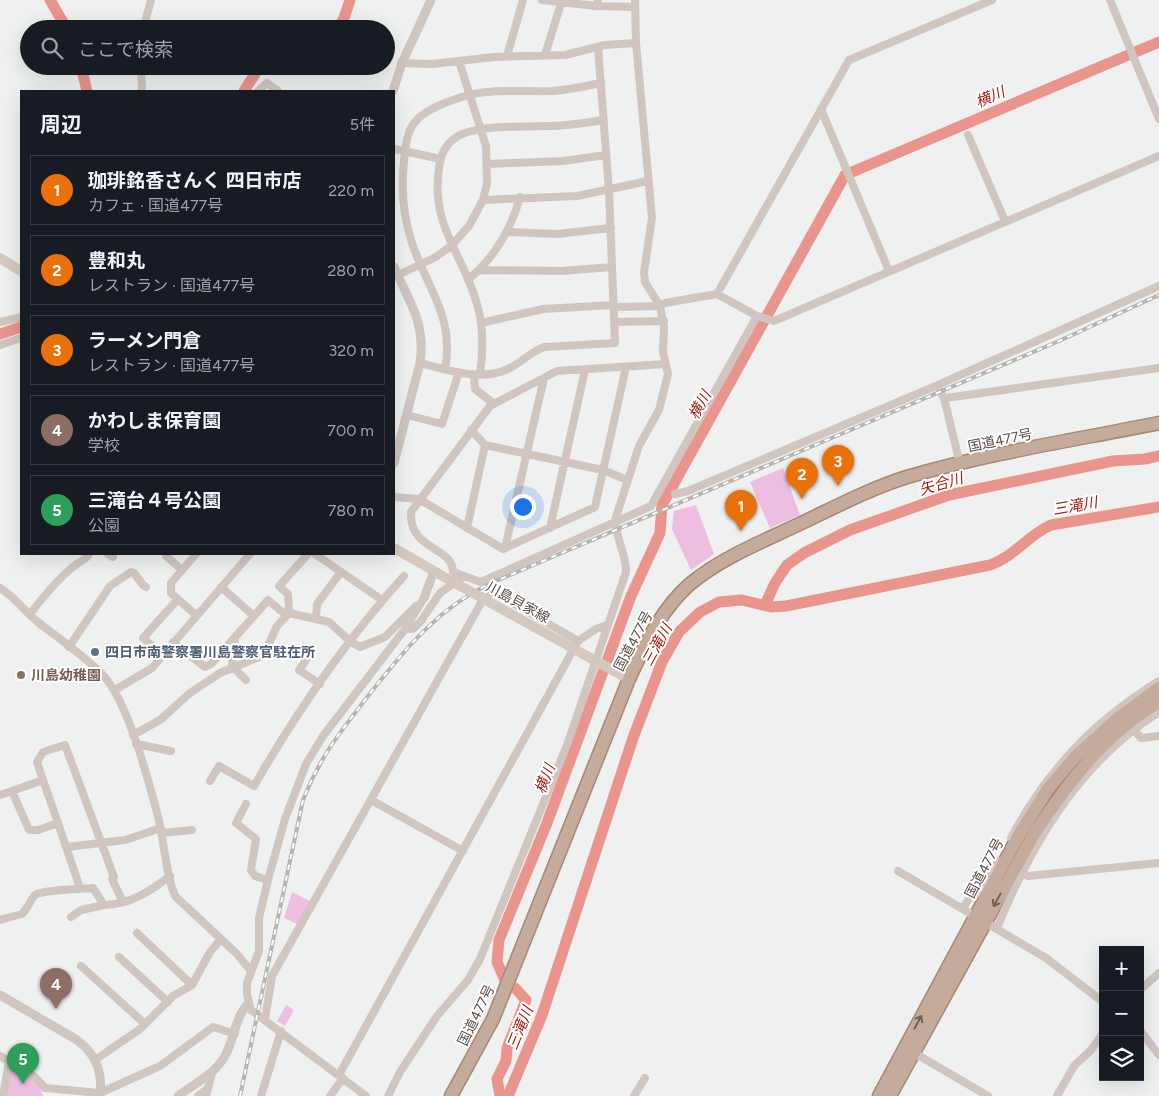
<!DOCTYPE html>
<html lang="ja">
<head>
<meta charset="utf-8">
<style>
	:root { --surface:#171b24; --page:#20242c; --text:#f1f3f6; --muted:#9ea1a6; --line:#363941; --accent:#da711f }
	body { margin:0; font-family:Figtree,"Noto Sans JP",sans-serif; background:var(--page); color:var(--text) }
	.controls { position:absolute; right:15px; bottom:15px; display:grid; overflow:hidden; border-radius:0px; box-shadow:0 5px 20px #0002 }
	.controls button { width:45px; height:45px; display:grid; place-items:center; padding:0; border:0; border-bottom:1px solid var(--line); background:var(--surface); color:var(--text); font:25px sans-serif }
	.you { position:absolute; left:522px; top:506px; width:18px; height:18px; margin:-12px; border:4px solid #fff; border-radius:50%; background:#1a73e8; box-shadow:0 0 0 8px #1a73e833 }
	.badge { display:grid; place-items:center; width:32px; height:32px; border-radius:50%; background:var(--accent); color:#fff; font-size:16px; font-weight:700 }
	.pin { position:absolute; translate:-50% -41px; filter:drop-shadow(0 1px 2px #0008) }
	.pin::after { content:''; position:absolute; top:26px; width:18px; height:15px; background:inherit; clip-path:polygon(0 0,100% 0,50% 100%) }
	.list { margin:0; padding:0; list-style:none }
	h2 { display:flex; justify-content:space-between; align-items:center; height:65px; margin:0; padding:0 20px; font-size:21px }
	h2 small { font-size:16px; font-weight:400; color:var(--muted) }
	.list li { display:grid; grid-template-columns:32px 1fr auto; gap:15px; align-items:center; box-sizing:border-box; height:70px; margin:0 10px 10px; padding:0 10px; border:1px solid var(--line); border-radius:0px }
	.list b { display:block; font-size:19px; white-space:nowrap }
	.list p { margin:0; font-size:16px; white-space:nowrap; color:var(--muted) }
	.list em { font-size:16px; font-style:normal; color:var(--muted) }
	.icon { flex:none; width:28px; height:28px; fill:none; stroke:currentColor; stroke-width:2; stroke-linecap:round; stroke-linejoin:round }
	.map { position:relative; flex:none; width:1159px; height:1096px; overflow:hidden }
	.search { position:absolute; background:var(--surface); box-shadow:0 5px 20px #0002; left:20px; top:20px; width:375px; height:55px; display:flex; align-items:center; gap:12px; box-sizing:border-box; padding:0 18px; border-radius:28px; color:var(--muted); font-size:19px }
	.panel { position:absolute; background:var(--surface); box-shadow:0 5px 20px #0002; left:20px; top:90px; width:375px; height:465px; border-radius:0px }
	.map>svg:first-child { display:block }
</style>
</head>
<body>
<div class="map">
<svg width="1159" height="1096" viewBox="0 0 1159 1096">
	<rect width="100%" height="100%" fill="#eef1f0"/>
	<path fill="#edbee1" d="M783 468 800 515 770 528 750 482Z
		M696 505 714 554 691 570 672 529 674 511Z
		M292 892 312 902 299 925 284 918Z
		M286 1005 294 1010 285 1026 277 1021Z
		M15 1069C28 1076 39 1081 43 1096H6L11 1071Z"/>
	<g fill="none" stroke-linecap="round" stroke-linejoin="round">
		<path stroke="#e9948c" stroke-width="11" d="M50 0 67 29
			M338 29 344 18 350 0
			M81 66 87 91
			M244 91 260 66
			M0 334 21 327
			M765 605 775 583 787 565 804 553 850 530 949 495 1113 461 1145 459 1159 456
			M504 978 497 962 499 940 547 823 631 596 660 533 662 505 845 175 1159 42
			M500 1096 497 1079 506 1061 507 1048 526 1000 515 988
			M508 1096 542 1015 633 738 662 662 679 632 700 612 719 602 742 600 771 607 786 606 990 565C1014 557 1028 535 1051 525L1159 507"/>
		<defs>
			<path id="trunk" d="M451 1096 493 1019 629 679C645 645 661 609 690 584 720 559 757 544 793 527 830 510 868 489 907 477 989 453 1075 440 1159 423
				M879 1096 1019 835 1048 789 1075 757 1117 719 1159 688
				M890 1096 1034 834C1067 784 1106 732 1159 702"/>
		</defs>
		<use href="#trunk" stroke="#a78873" stroke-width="15"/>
		<path stroke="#d0c5bf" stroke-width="8" d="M542 0 596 6 598 0
			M1110 0 1159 119
			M596 6 635 7
			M143 29 151 0
			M545 55 562 0
			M507 56 523 0
			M402 63 432 64 494 57 565 55 605 45 636 43
			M141 66 142 91
			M258 91 267 83 278 91
			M821 109 889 271
			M968 135 1005 221
			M394 149 441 159
			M488 164 563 161 606 155
			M483 200 577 196 648 181
			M508 232 557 234 611 228
			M480 270 562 271 612 267
			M394 277 434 258 451 246 469 226 483 200 487 183 486 146 459 61
			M468 280C494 258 511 230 520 197
			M717 294 849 60 992 0
			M614 307 660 306 665 303 717 294 757 316 774 321 1159 156
			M0 322 21 317
			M615 322 664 321
			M481 323 543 309 613 305
			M0 345 21 338
			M420 363C448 370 480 382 508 369 521 363 530 352 544 347L615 343 609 191 598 47
			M445 369C455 317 427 288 412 243 403 216 401 189 404 161 405 151 406 137 411 128 420 110 447 102 465 96 493 88 524 92 552 91 569 90 585 86 601 83
			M474 375 475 389 494 404
			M480 375C483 353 484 330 478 308 465 255 430 228 439 168 441 150 450 137 468 132 493 125 521 127 547 126 566 126 584 123 603 120
			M940 391 944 398 953 397 1159 368
			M944 398 960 464
			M407 415 442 424 459 372
			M471 430 485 445 603 470 627 480
			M675 494 688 491 938 385 1159 286
			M394 497 419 499 503 549 595 507 626 367
			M467 528 485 445
			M550 528 585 370
			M505 548 544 378
			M108 554 113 557
			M167 554 166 556 182 570
			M196 554 171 583V593L196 615
			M315 554 382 600
			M464 576 453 572C453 546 409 551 411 512L490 406 557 371 665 364
			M0 588C16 598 25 612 39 623 60 639 83 655 101 673 128 699 149 783 159 820 163 838 168 886 176 897L236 953 251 971
			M31 613C43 597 58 579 74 566 80 561 85 561 89 554
			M289 613 288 594 279 586 308 554
			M254 616 268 600 286 615
			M316 619 317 604 341 572
			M405 629H413L421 621 440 593 464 576 481 582 651 506 757 316
			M235 638 232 666 246 680
			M578 641 596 629 607 625
			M173 642 205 667 211 664 254 616 221 587
			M69 647 110 586 131 572 134 573 143 585 146 587
			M162 655 143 638 178 599
			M306 660 299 670 320 684
			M115 690 152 668 250 554
			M1133 729 1141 738 1159 736
			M133 735 160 720 190 693 220 673 259 657 266 650 277 626 289 613 329 622 351 642 360 647 385 637 416 606
			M136 744 171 751
			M43 780 58 823
			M210 781 219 766 254 786C296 713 348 638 404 576
			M0 795 12 791
			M371 800 463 851
			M246 804 236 823 256 839 251 870 255 876 268 880
			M162 833 192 830
			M1011 838C1047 770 1094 721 1159 681
			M67 847 125 840 161 828
			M1018 870 1028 876 1159 863
			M898 871 1046 958 1103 1002
			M80 888 58 823 38 830H29L12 791 43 780 37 762 43 752 65 745 114 877 112 879 123 902
			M963 908 970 897 982 891 998 861
			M71 917 81 910 104 905
			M0 920 22 914C28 908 31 899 35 895 41 890 83 889 93 888L104 905C131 904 149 892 170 876
			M997 928C1032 843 1079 763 1159 712
			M137 933 192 985
			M119 957 168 1002
			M81 966 145 1024
			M1140 990 1159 973
			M265 1019 272 976 486 594 496 593 578 641 339 1075
			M1140 1030 1159 1055
			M911 1051 988 1096
			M0 1056 35 1077 45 1088 100 1093 160 1066 213 1027 235 1034
			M95 1060 140 1029 173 996 192 985 210 952 221 939
			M3 1096 9 1062
			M198 1096 208 1088
			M206 1096 212 1073
			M261 1096 281 1031
			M330 1096 343 1078
			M366 1096 251 1010 247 995V983L259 951V918L268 880 285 819 306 764 323 736 405 629 424 598
			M388 1096 400 1072 437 1016 468 980 480 959 567 745 626 572C627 554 613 534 616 517L639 446 659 410 668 374 663 352 664 327 660 306 645 282 644 272 652 218 636 43 635 0
			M634 1096 645 1078
			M1057 1096 1074 1066 1091 1050 1103 1033"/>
		<path stroke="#d0c5bf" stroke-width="9" d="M393 91 402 63 431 0
			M394 267C409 301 426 323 420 363L394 463
			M424 598 434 571
			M0 995 77 1040C96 1054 103 1073 100 1096
			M178 1096C195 1083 214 1075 225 1056 234 1040 235 1017 248 1004"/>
		<path stroke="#d5c8bf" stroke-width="10" d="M0 258 21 271
			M394 548 446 578
			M585 655 629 679"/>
		<use href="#trunk" stroke="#c4ab9b" stroke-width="12"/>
		<defs>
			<path id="rail" d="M240 1096 303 800C321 754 342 730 372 691 406 648 439 608 489 584L1059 341 1159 295"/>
		</defs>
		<use href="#rail" stroke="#b8b4b1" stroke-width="4"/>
		<use href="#rail" stroke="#fff" stroke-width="2" stroke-dasharray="5.5" stroke-linecap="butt"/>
		<path stroke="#d5c8bf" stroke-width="10" d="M446 578 585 655"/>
	</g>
	<defs><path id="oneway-shaft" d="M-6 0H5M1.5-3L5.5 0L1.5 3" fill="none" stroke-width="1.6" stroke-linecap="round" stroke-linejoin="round" transform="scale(1.25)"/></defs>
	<g stroke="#706158">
		<use href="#oneway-shaft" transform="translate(997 900) rotate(119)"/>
		<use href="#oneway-shaft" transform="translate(918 1022) rotate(-62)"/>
	</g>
	<circle fill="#5c6f8a" stroke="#fff" stroke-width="2" cx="95" cy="652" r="5"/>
	<circle fill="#8d6e63" stroke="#fff" stroke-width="2" cx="21" cy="675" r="5"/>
	<g text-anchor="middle" stroke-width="4" stroke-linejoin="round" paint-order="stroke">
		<g font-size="14" fill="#5b4e47" stroke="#fff">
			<text transform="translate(1000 440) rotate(-12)" y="5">国道477号</text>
			<text transform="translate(518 602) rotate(29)" y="5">川島貝家線</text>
			<text transform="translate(633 641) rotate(-62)" y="5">国道477号</text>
			<text transform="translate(984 868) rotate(-62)" y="5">国道477号</text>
			<text transform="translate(476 1015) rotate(-64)" y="5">国道477号</text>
		</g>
		<g font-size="14" font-weight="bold" fill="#4e5e75" stroke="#fff" text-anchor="start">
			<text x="105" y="657">四日市南警察署川島警察官駐在所</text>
		</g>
		<g font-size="14" font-weight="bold" fill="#785e54" stroke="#fff" text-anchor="start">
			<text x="31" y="680">川島幼稚園</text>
		</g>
		<g font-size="15" font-style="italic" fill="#a41d11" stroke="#fff">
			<text transform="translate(990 97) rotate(-23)" y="5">横川</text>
			<text transform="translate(700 405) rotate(-61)" y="5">横川</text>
			<text transform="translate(941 484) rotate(-16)" y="5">矢合川</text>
			<text transform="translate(1075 506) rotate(-10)" y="5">三滝川</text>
			<text transform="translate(657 645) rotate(-61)" y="5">三滝川</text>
			<text transform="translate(545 779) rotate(-69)" y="5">横川</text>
			<text transform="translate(520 1028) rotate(-68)" y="5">三滝川</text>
		</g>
	</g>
</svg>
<div class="controls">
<button>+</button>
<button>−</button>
<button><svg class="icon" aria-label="layers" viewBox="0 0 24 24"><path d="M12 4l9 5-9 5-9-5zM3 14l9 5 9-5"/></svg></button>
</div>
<div class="you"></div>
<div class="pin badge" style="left:741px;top:531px;background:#e8710a">1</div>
<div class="pin badge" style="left:802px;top:499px;background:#e8710a">2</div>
<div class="pin badge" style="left:838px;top:486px;background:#e8710a">3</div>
<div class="pin badge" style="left:56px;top:1009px;background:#8d6e63">4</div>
<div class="pin badge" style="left:23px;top:1084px;background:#2e9e5b">5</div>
<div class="search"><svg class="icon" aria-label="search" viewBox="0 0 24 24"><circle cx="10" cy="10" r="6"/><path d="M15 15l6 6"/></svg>ここで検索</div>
<section class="panel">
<h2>周辺<small>5件</small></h2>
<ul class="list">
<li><span class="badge" style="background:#e8710a">1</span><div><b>珈琲銘香さんく 四日市店</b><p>カフェ · 国道477号</p></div><em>220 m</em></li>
<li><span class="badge" style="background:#e8710a">2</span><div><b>豊和丸</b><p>レストラン · 国道477号</p></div><em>280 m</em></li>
<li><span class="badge" style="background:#e8710a">3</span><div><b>ラーメン門倉</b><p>レストラン · 国道477号</p></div><em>320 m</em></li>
<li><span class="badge" style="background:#8d6e63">4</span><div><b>かわしま保育園</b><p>学校</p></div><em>700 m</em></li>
<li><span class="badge" style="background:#2e9e5b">5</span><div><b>三滝台４号公園</b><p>公園</p></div><em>780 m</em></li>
</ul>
</section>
</div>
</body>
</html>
